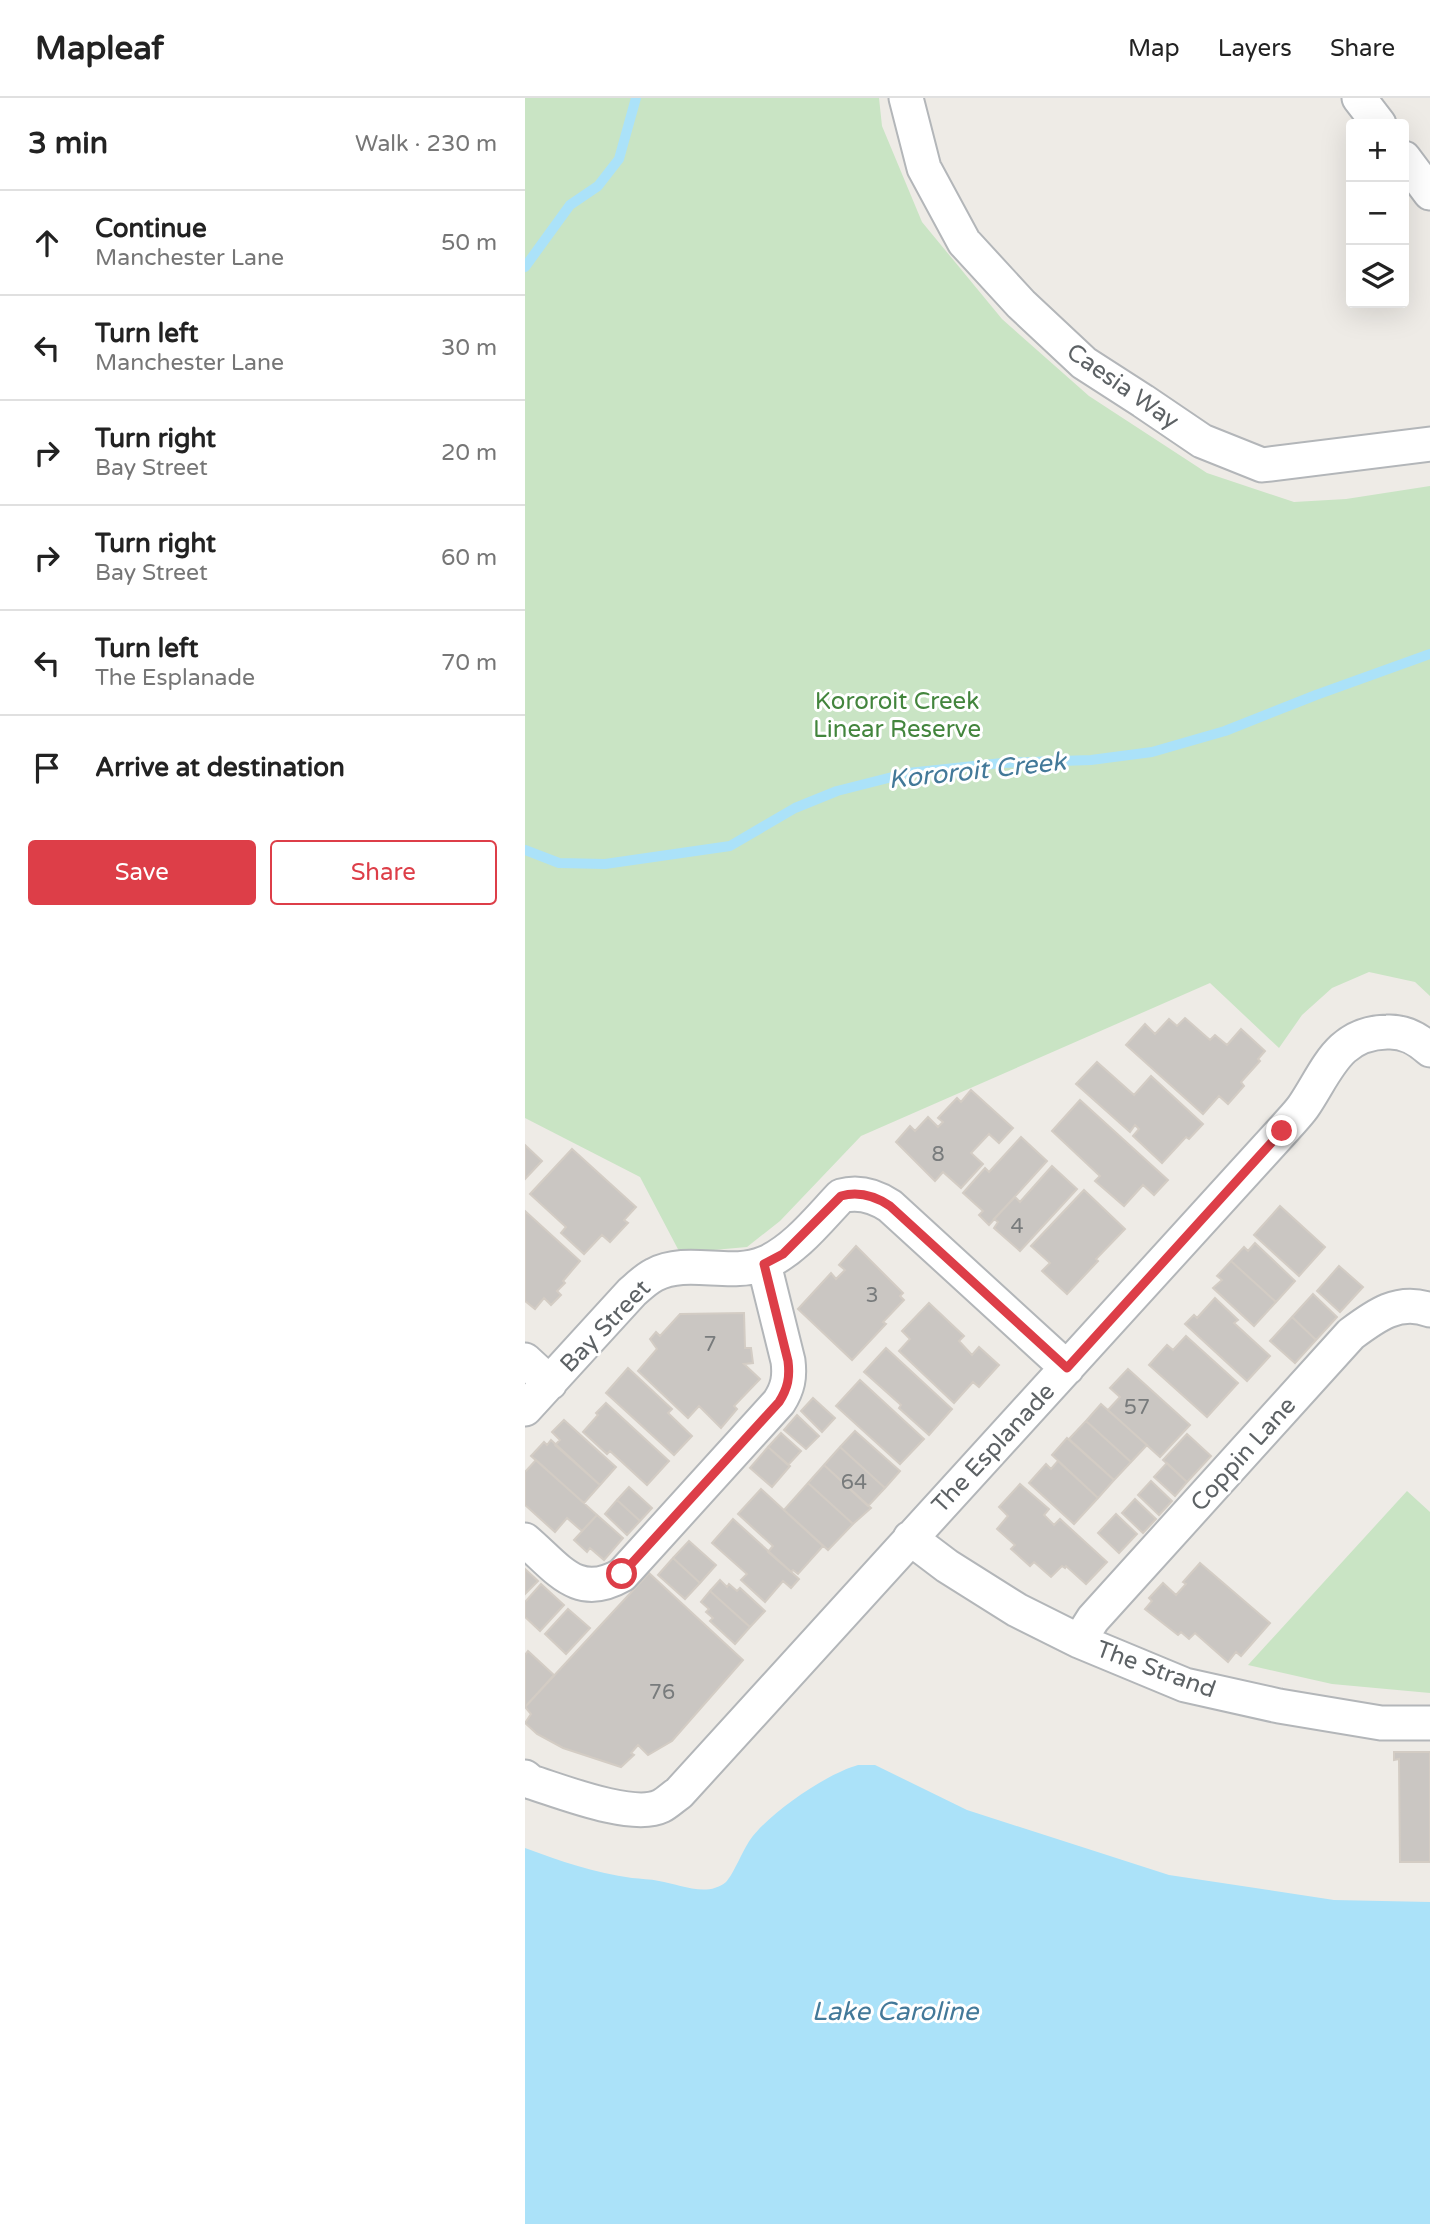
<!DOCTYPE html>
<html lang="en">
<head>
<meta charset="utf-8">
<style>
	:root { --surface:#fff; --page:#f2f2f2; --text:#222; --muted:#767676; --line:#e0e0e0; --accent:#dd3e48 }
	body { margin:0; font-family:"Varela Round",sans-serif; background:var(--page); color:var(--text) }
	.controls { position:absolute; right:21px; top:21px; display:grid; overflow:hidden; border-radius:7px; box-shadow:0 7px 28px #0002 }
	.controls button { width:63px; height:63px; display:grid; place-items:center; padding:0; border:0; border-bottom:2px solid var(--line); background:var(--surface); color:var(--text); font:35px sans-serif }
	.stop { position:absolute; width:21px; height:21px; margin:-16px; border:5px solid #dd3e48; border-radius:50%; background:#fff }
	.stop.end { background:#dd3e48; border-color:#fff; box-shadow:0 2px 7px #0008 }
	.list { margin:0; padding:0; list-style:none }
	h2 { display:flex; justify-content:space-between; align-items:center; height:91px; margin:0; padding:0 28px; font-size:30px }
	h2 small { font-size:23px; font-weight:400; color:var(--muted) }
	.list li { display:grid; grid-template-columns:46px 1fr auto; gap:21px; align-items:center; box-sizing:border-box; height:105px; padding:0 28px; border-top:2px solid var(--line) }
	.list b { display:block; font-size:26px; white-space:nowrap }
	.list p { margin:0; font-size:23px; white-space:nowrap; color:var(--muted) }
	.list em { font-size:23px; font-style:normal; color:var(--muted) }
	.actions { display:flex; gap:14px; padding:21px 28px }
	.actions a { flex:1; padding:16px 0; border:2px solid var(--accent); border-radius:7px; text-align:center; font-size:24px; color:var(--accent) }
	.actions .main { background:var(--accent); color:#fff }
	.icon { flex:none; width:38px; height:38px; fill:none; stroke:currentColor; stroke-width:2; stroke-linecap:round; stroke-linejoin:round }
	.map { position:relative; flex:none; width:905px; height:2126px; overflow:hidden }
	header { display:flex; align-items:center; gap:42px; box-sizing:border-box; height:98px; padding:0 35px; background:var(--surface); border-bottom:2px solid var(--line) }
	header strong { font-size:33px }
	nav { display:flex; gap:38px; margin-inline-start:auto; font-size:24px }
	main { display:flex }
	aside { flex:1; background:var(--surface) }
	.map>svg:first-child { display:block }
</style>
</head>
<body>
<header>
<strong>Mapleaf</strong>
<nav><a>Map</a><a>Layers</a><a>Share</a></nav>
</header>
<main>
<aside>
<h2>3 min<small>Walk · 230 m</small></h2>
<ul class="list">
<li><svg class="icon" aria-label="ahead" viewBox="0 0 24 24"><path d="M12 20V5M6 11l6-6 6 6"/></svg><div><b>Continue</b><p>Manchester Lane</p></div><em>50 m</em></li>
<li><svg class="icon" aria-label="left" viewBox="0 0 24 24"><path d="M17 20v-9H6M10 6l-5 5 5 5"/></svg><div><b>Turn left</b><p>Manchester Lane</p></div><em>30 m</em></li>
<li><svg class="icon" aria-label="right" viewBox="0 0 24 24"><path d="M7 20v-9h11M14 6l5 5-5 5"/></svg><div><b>Turn right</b><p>Bay Street</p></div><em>20 m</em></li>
<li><svg class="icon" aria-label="right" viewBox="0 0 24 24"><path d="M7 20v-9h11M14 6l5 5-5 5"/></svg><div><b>Turn right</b><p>Bay Street</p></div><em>60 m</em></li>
<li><svg class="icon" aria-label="left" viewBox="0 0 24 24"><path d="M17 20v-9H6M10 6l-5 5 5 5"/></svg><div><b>Turn left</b><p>The Esplanade</p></div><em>70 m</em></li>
<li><svg class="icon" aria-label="arrive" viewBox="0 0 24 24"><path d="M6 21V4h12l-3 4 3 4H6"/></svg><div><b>Arrive at destination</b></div></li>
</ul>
<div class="actions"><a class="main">Save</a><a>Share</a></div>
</aside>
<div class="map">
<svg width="905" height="2126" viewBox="0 0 905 2126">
	<rect width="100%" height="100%" fill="#eeebe6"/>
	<path fill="#c9e4c4" d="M0 0H354L357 28 397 124 477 221 564 298 682 375 769 404 821 401 905 388V898L890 884 844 874 807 890 777 917 754 950 685 885 336 1038 255 1123 222 1149 155 1155 115 1079 0 1020Z
		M882 1393 905 1414V1595L807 1586 723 1567Z"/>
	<path fill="#abe2f9" d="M333 1667H350L442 1712 644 1777 809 1802 905 1804V2126H0V1750C35 1763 70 1775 107 1780 116 1781 125 1781 134 1783 154 1786 182 1800 201 1784 208 1777 218 1752 225 1742 244 1715 301 1676 333 1667Z"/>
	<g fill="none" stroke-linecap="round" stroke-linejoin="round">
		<path stroke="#abe2f9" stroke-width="10" d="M0 169 45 107 73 88 94 61 111 0
			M0 752 34 765 80 766 205 748 270 710 312 693 383 675 477 665 566 662 627 654 700 633 791 597 905 556"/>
	</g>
	<path fill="#cac6c2" stroke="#d3ccc4" stroke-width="2" d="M660 920 685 942 690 937 702 947 716 931 740 953 733 961 735 963 716 984 719 988 703 1006 694 998 678 1016 601 947 620 926 630 936 644 921 652 928Z
		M572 964 609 997 626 978 678 1026 664 1041 661 1039 637 1065 608 1038 614 1031 610 1027 605 1034 551 986Z
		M446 992 488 1030 474 1045 464 1036 446 1055 458 1066 436 1090 418 1074 410 1083 371 1044 385 1028 390 1033 403 1019 413 1029 418 1024 413 1020 432 1000 436 1004Z
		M555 1002 643 1082 629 1097 618 1087 599 1108 570 1083 575 1078 527 1033Z
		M496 1039 522 1063 464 1127 454 1117 458 1113 438 1095 460 1070 464 1074Z
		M0 1047 17 1063 0 1081Z
		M47 1051 111 1109 99 1122 103 1125 85 1144 77 1137 59 1156 36 1135 41 1129 5 1096Z
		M527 1068 552 1091 495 1153 469 1130 473 1124 469 1121 490 1099 495 1104Z
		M559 1092 600 1131 571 1161 573 1163 542 1196 517 1173 525 1165 506 1148Z
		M755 1108 800 1149 774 1178 729 1137Z
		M0 1113 55 1163 38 1183 40 1185 32 1193 36 1197 26 1207 19 1200 10 1211 0 1203Z
		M730 1145 770 1183 751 1204 706 1163 719 1149 723 1153Z
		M331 1148 378 1195 375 1198 379 1202 358 1224 361 1226 327 1262 273 1211 306 1175 311 1181 320 1172 314 1167Z
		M706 1163 751 1204 729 1228 688 1190 697 1182 692 1178Z
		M814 1168 838 1189 815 1214 792 1193Z
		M788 1196 812 1219 791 1242 767 1219Z
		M690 1200 713 1222 709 1225 745 1258 722 1283 660 1226 669 1217 672 1220Z
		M404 1205 439 1238 434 1243 447 1257 454 1249 474 1267 454 1289 448 1284 429 1305 374 1253 385 1241 377 1233Z
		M219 1215 220 1250H226L228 1265 219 1266 235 1281 209 1308 212 1311 196 1330 174 1308 163 1320 113 1273 132 1251 125 1241 131 1234 135 1238 155 1216Z
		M767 1219 791 1242 770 1265 745 1243Z
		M661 1238 713 1285 682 1319 624 1267 642 1247 648 1252Z
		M361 1250 427 1311 404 1337 374 1310 376 1307 339 1274Z
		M103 1270 147 1311 143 1315 167 1338 149 1357 81 1295Z
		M603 1271 665 1327 635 1359 583 1312 595 1299 585 1290Z
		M335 1282 399 1341 375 1366 311 1308Z
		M288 1300 310 1320 297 1334 276 1313Z
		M81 1305 144 1363 122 1387 85 1353 82 1356 58 1334 73 1317 71 1315Z
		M576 1306 622 1347 606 1364 561 1323Z
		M272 1317 294 1338 281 1351 259 1332Z
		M39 1322 91 1369 75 1387 30 1347 35 1342 27 1334Z
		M561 1323 606 1364 589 1382 544 1341Z
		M330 1333 375 1373 360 1390 315 1349Z
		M256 1335 276 1353 263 1367 243 1349Z
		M662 1336 686 1358 662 1384 638 1362Z
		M542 1340 589 1382 573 1400 527 1357Z
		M26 1342 75 1387 59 1405 6 1358 19 1344 22 1347Z
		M243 1349 265 1368 247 1389 225 1370Z
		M315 1349 360 1390 343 1408 299 1367Z
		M11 1362 72 1417 57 1433 42 1420 30 1434 0 1407V1374Z
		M533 1363 573 1400 549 1426 504 1385 521 1366 526 1371Z
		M642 1365 662 1384 650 1398 629 1379Z
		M299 1367 346 1410 328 1426 283 1385Z
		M626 1383 647 1403 634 1417 613 1397Z
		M283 1385 328 1426 303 1452 259 1412Z
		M495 1386 524 1411 519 1417 529 1427 535 1421 582 1464 561 1486 541 1468 540 1470 537 1468 526 1479 509 1464 505 1468 486 1451 490 1447 472 1431 483 1418 474 1409Z
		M104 1389 127 1410 115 1423 92 1402Z
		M236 1391 298 1448 273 1476 268 1472 266 1474 243 1454 248 1448 213 1416Z
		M610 1401 631 1421 618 1435 597 1415Z
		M92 1402 115 1423 102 1437 80 1416Z
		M591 1416 612 1436 594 1455 573 1435Z
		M72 1417 98 1440 79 1462 65 1450 62 1454 49 1442Z
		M208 1421 274 1481 266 1490 258 1483 240 1504 216 1482 222 1476 187 1445Z
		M164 1443 191 1467 175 1485 148 1460Z
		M148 1460 175 1485 160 1501 133 1477Z
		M675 1465 745 1525 716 1558 711 1554 703 1564 670 1535 664 1541 656 1534 653 1537 620 1511 627 1503 624 1500 638 1485 651 1497 661 1486 658 1484Z
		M0 1471 13 1483 0 1496Z
		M124 1475 218 1562 147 1643 123 1657 113 1647 106 1655 109 1657 96 1669 38 1650 12 1636 0 1625 6 1616 0 1609Z
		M195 1482 202 1489 204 1486 212 1493 215 1490 240 1513 225 1529 185 1493Z
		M16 1486 39 1507 15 1533 0 1519V1504Z
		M185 1493 225 1529 210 1546 185 1523 188 1520 181 1514 184 1511 176 1504Z
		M43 1511 65 1530 41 1556 20 1536Z
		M3 1553 29 1577 0 1609V1557Z
		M869 1654H905V1764H875L874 1661 869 1662Z"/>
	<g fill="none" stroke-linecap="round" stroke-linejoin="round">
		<defs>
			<path id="minor" d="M381 0 399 70 439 144 496 206 559 265 618 303 677 343 737 367 905 346
				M834 0 854 26
				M879 60 905 95
				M0 1262 25 1285
				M0 1311 107 1194C114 1188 121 1181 129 1177 163 1159 205 1180 240 1165 270 1152 294 1121 316 1098 334 1093 350 1098 365 1108L542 1270
				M385 1440 422 1468 492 1512 554 1543 660 1587 754 1608 856 1625H905
				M0 1442C33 1470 52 1503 97 1477L254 1304C263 1290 265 1279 263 1263L239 1166
				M554 1543 568 1521 826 1236C850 1218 874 1200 905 1212
				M0 1679 6 1684C35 1693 108 1722 136 1708 142 1705 148 1699 154 1695L760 1030C766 1023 773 1016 778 1009 802 974 812 935 862 934 879 933 892 940 905 952"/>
		</defs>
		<use href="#minor" stroke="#b3b6b9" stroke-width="37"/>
		<use href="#minor" stroke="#fff" stroke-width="33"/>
	</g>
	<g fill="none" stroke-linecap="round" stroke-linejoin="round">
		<path stroke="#dd3e48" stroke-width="9" d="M97 1476 254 1304C263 1290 265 1279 263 1263L239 1166 258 1156 316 1098C334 1093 350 1098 365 1108L542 1270 757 1033"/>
	</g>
	<g text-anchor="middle" stroke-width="6" stroke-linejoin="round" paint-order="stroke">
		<g font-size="21" fill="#787b7c">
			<text x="413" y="1063">8</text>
			<text x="492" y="1135">4</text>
			<text x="347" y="1204">3</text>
			<text x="185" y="1253">7</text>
			<text x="612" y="1316">57</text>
			<text x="329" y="1391">64</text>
			<text x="137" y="1601">76</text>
		</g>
		<g font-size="24" fill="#5d6265" stroke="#fff">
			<text transform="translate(598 288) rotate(35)" y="8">Caesia Way</text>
			<text transform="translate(80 1228) rotate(-46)" y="8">Bay Street</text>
			<text transform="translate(468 1350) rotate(-47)" y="8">The Esplanade</text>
			<text transform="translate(718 1356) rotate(-48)" y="8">Coppin Lane</text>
			<text transform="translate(631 1571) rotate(20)" y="8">The Strand</text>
		</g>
		<g font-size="24" fill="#43853d" stroke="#fff">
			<text x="372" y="611">Kororoit Creek<tspan x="372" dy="28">Linear Reserve</tspan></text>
		</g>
		<g font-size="26" font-style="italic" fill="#437999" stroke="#fff">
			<text transform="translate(452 672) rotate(-6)" y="9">Kororoit Creek</text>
			<text x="370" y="1922">Lake Caroline</text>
		</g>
	</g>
</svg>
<div class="controls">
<button>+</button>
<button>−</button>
<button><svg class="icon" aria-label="layers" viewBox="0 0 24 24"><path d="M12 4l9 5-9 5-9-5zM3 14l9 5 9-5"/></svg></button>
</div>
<div class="stop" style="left:97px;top:1476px"></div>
<div class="stop end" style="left:757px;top:1033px"></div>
</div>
</main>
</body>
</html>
